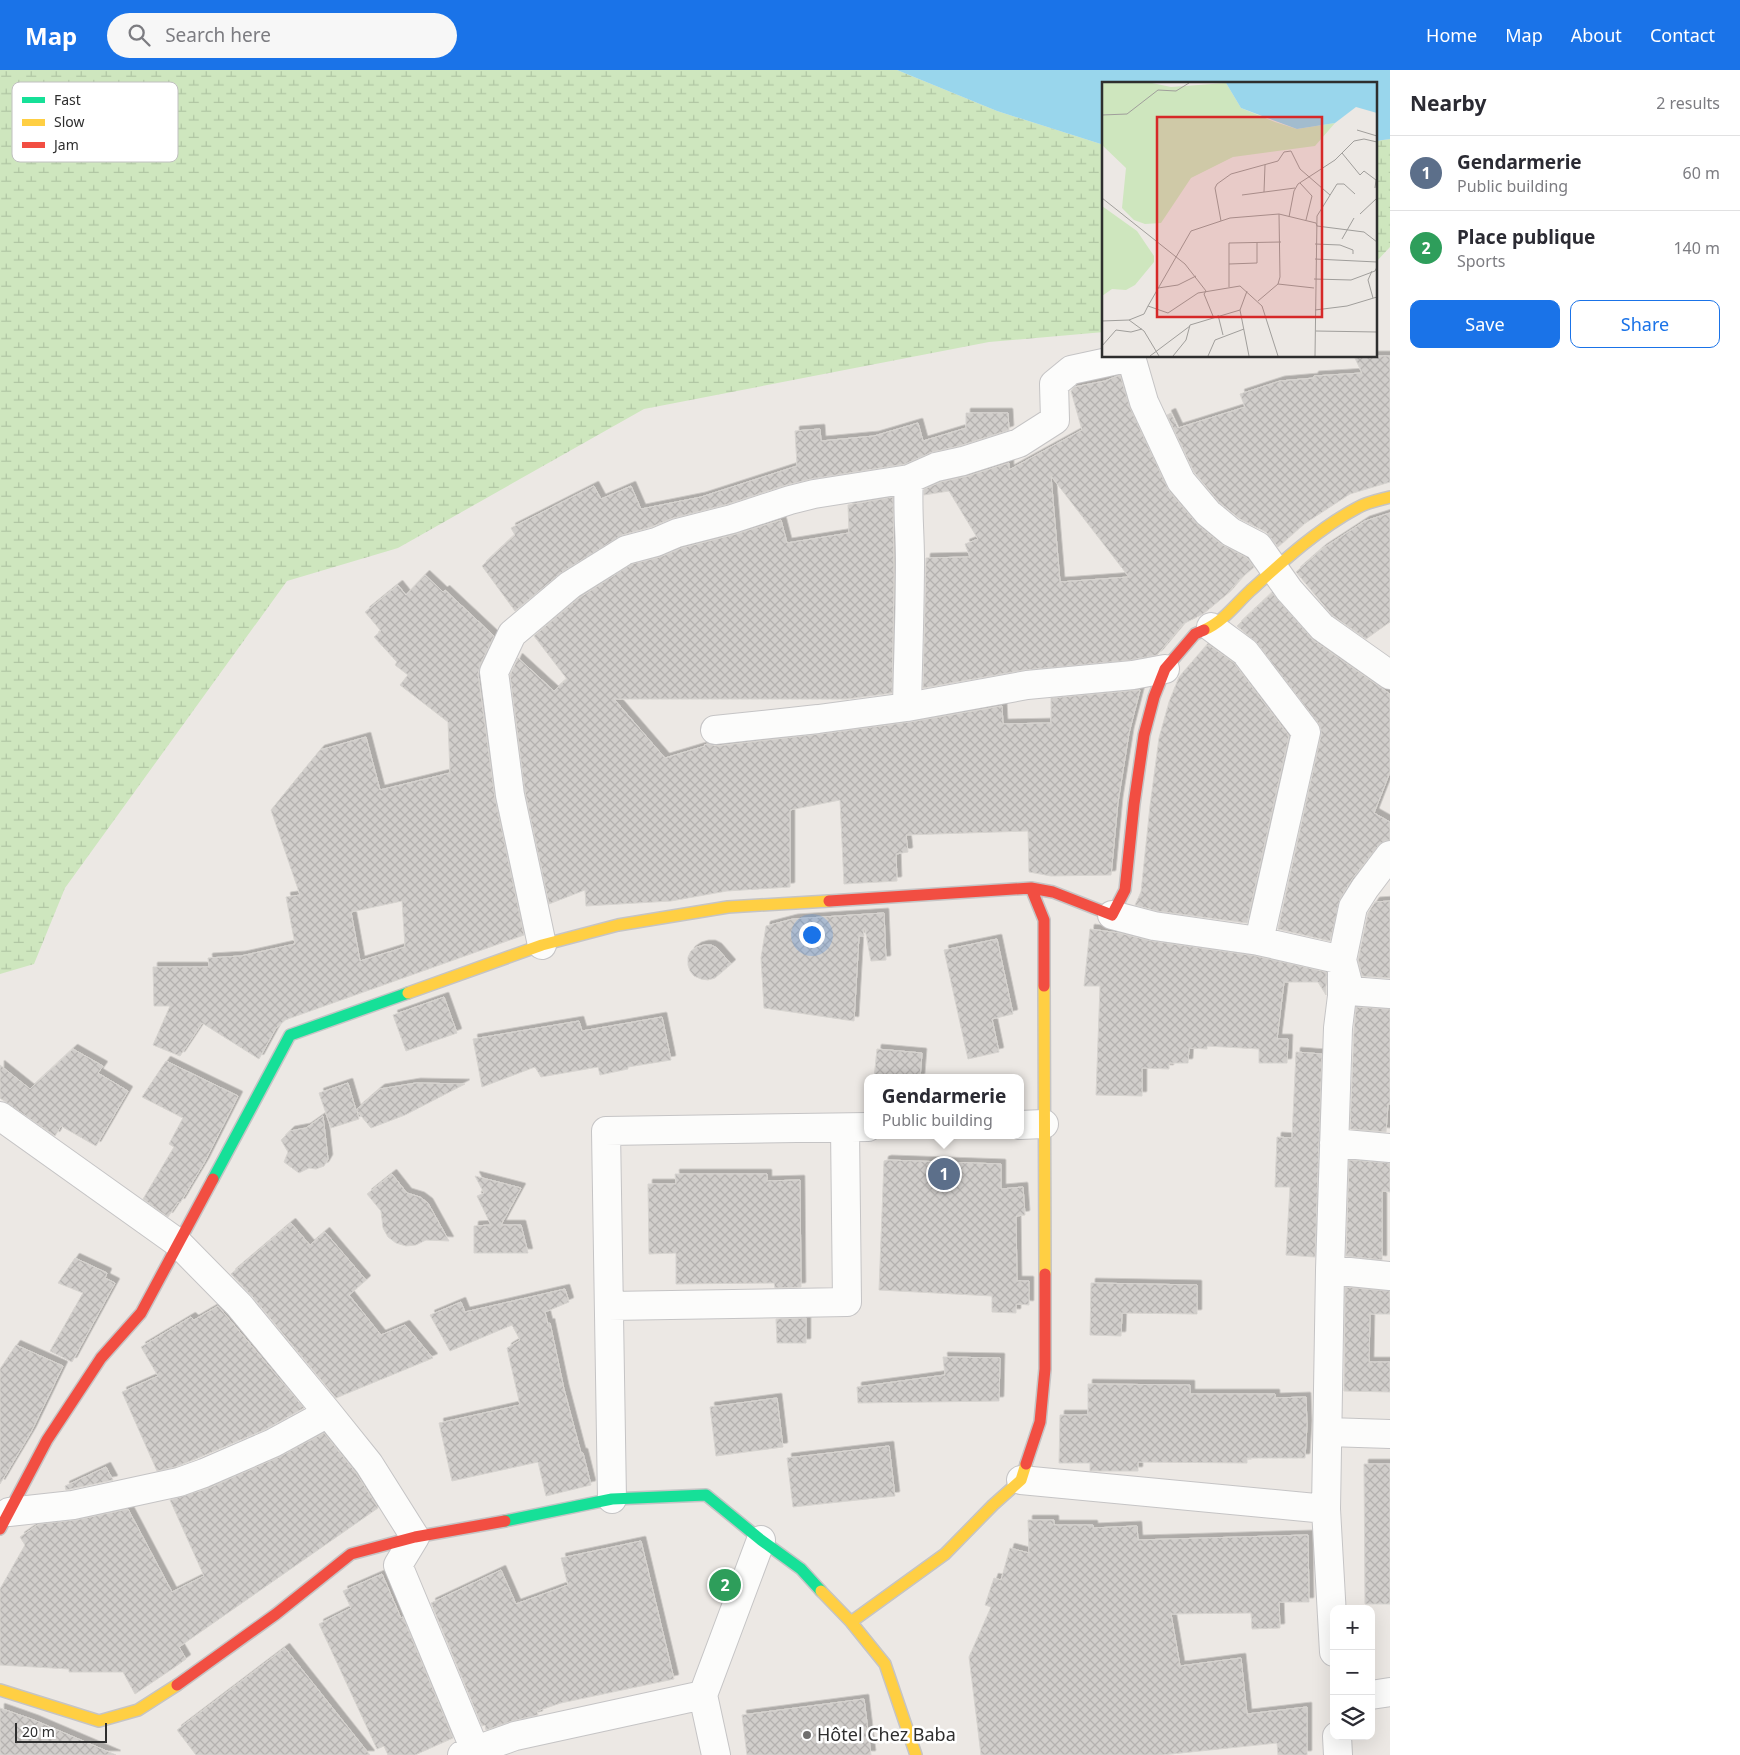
<!DOCTYPE html>
<html lang="en">
<head>
<meta charset="utf-8">
<style>
	:root { --surface:#fff; --page:#f7f7f7; --text:#2b2b33; --muted:#7c7c81; --line:#e1e1e2; --accent:#1a73e8 }
	body { margin:0; font-family:"Noto Sans",sans-serif; background:var(--page); color:var(--text) }
	.controls { position:absolute; right:15px; bottom:15px; display:grid; overflow:hidden; border-radius:10px; box-shadow:0 5px 20px #0002 }
	.controls button { width:45px; height:45px; display:grid; place-items:center; padding:0; border:0; border-bottom:1px solid var(--line); background:var(--surface); color:var(--text); font:25px sans-serif }
	.scale { position:absolute; left:15px; bottom:12px; width:92px; box-sizing:border-box; padding-left:5px; border:2px solid #2e2e2e; border-top:0; font-size:14px; line-height:18px; white-space:nowrap; color:#2e2e2e; -webkit-text-stroke:4px #fff; paint-order:stroke }
	.you { position:absolute; left:811px; top:864px; width:18px; height:18px; margin:-12px; border:4px solid #fff; border-radius:50%; background:#1a73e8; box-shadow:0 0 0 8px #1a73e833 }
	.badge { display:grid; place-items:center; width:32px; height:32px; border-radius:50%; background:var(--accent); color:#fff; font-size:16px; font-weight:700 }
	.pin { position:absolute; translate:-50% -50%; border:2px solid #fff; box-shadow:0 1px 5px #0006 }
	.popup { position:absolute; left:864px; top:1004px; width:160px; height:65px; box-sizing:border-box; display:grid; place-content:center; border-radius:10px; background:var(--surface); filter:drop-shadow(0 1px 4px #0005); font-size:16px; white-space:nowrap; color:var(--muted) }
	.popup b { font-size:19px; color:var(--text) }
	.popup::after { content:''; position:absolute; left:50%; top:100%; margin-left:-10px; border:10px solid transparent; border-top-color:var(--surface) }
	.list { margin:0; padding:0; list-style:none }
	h2 { display:flex; justify-content:space-between; align-items:center; height:65px; margin:0; padding:0 20px; font-size:21px }
	h2 small { font-size:16px; font-weight:400; color:var(--muted) }
	.list li { display:grid; grid-template-columns:32px 1fr auto; gap:15px; align-items:center; box-sizing:border-box; height:75px; padding:0 20px; border-top:1px solid var(--line) }
	.list b { display:block; font-size:19px; white-space:nowrap }
	.list p { margin:0; font-size:16px; white-space:nowrap; color:var(--muted) }
	.list em { font-size:16px; font-style:normal; color:var(--muted) }
	.actions { display:flex; gap:10px; padding:15px 20px }
	.actions a { flex:1; padding:11px 0; border:1px solid var(--accent); border-radius:10px; text-align:center; font-size:18px; color:var(--accent) }
	.actions .main { background:var(--accent); color:#fff }
	.icon { flex:none; width:28px; height:28px; fill:none; stroke:currentColor; stroke-width:2; stroke-linecap:round; stroke-linejoin:round }
	.map { position:relative; flex:none; width:1390px; height:1685px; overflow:hidden }
	header { display:flex; align-items:center; gap:30px; box-sizing:border-box; height:70px; padding:0 25px; background:var(--accent); color:#fff }
	header strong { font-size:24px }
	nav { display:flex; gap:28px; margin-inline-start:auto; font-size:18px }
	.search { width:350px; height:45px; background:var(--page); display:flex; align-items:center; gap:12px; box-sizing:border-box; padding:0 18px; border-radius:28px; color:var(--muted); font-size:19px }
	main { display:flex }
	aside { flex:1; background:var(--surface) }
	.map>svg:first-child { display:block }
</style>
</head>
<body>
<header>
<strong>Map</strong>
<div class="search"><svg class="icon" aria-label="search" viewBox="0 0 24 24"><circle cx="10" cy="10" r="6"/><path d="M15 15l6 6"/></svg>Search here</div>
<nav><a>Home</a><a>Map</a><a>About</a><a>Contact</a></nav>
</header>
<main>
<div class="map">
<svg width="1390" height="1685" viewBox="0 0 1390 1685">
	<defs>
		<pattern id="wetland-marsh" width="20" height="14" patternUnits="userSpaceOnUse" patternTransform="scale(1.25)"><rect width="20" height="14" fill="#cee6be"/><path d="M1 5h8M5 5V1M11 12h8M15 12V8" fill="none" stroke="#b1c6a4"/></pattern>
		<pattern id="building-cross-hatch" width="8" height="8" patternUnits="userSpaceOnUse" patternTransform="scale(1.25)"><rect width="8" height="8" fill="#d1cecb"/><path d="M0 0l8 8M0 8l8-8" fill="none" stroke="#b4b1af"/></pattern>
		<filter id="shadow"><feDropShadow dx="4.5" dy="-4.5" stdDeviation="0" flood-color="#0004"/></filter>
	</defs>
	<rect width="100%" height="100%" fill="#ece8e4"/>
	<path fill="url(#wetland-marsh)" d="M0 0H897L997 41 1104 75V262L989 272 644 339 398 478 287 511 65 818 34 894 0 904Z
		M1390 69V177L1376 192V71Z"/>
	<path fill="#99d6ec" d="M897 0H1390V69L1376 71V14H1104V75L997 41Z"/>
	<path fill="url(#building-cross-hatch)" stroke="#d7d4d0" fill-rule="evenodd" filter="url(#shadow)" d="M1354 286H1390V412L1350 424 1304 454 1278 477 1266 462 1240 449 1219 432 1194 402 1167 345 1171 343 1178 358 1245 337 1240 324 1280 311 1314 308V306L1362 303Z
		M1120 305 1130 338 1169 421 1198 455 1221 474 1247 488 1254 497 1239 510 1226 525 1203 544 1183 554 1157 585 1131 590 1024 600 923 618 926 488 970 487 965 474 978 469 949 421 924 425V419L941 412 968 406 1009 393V400L1082 360 1071 321 1074 317 1105 311ZM1051 406 1129 507 1060 512Z
		M966 343H1008L1009 360 959 376 932 382 905 394 811 409 786 415 728 434 673 448 651 457 622 465 562 502 515 541 482 496 515 465 511 458 594 416 601 429 631 416 641 439 701 427 797 396 795 361 820 359 821 371 874 366 918 353 923 371 966 358Z
		M893 427 894 508 892 623 847 629H614L665 688 705 676 704 675 708 674 717 676 820 664 910 652 1002 636 1003 654 1051 653V628L1140 620 1129 663 1118 732 1111 805 1051 806 1029 802 1028 761 906 765 908 782 896 784 897 811 844 814 840 730 790 740V817L727 821 671 831 586 836 585 820 549 834 525 722 510 605 518 588 554 621 567 609 534 566 579 528 632 494 660 487 682 478 736 464 781 450 787 473 849 463 848 435Z
		M1390 443V552L1366 569 1332 545 1296 502 1322 479 1365 451Z
		M425 505 443 522 445 520 494 566 480 595 478 604 495 728 524 865 285 950 276 958 259 989 202 953 180 986 153 975 170 936H154L153 897H209L208 888 241 886 295 874 286 827 300 825 271 740 320 680 366 667 380 720 450 703 448 652 400 615 408 605 395 595 397 592 374 567 381 561 365 542 398 515 406 525ZM402 831 405 877 360 891 351 842Z
		M1272 523 1313 570 1390 624V702L1374 743 1390 752V770L1384 771 1378 776 1352 809 1340 829 1330 871 1278 859 1321 665V659L1318 653 1257 573 1237 556Z
		M1209 575 1234 593 1289 666 1247 853 1157 841 1135 835 1141 822 1150 736 1159 668 1169 632 1179 607 1205 577Z
		M1390 831V908L1362 906 1358 890 1368 843 1375 832Z
		M884 843 886 890 871 891 865 859H863L864 866H859L854 951 764 938 761 888 766 856 793 849Z
		M1090 859 1119 863 1152 871 1256 886 1326 902V925L1318 912H1284L1277 969H1288L1287 993H1259V979L1207 976V979L1189 978 1188 993H1169V999L1142 998V1026L1096 1025 1100 916H1084Z
		M997 869 1013 944 992 949 999 982 968 989 944 880Z
		M704 875H711L717 878 731 894 715 908 708 910 701 909 694 906 690 901 688 895V887L691 881 697 877Z
		M444 927 457 963 406 981 393 945Z
		M1356 937 1390 939V1034H1388L1386 1062 1350 1059 1354 959Z
		M662 947 671 990 628 997V999L600 1005 598 997 541 1007 535 997 482 1017 473 969 579 951 582 961Z
		M73 979 103 996 98 1003 128 1021 96 1076 61 1056 55 1066 0 1028V995L30 1019Z
		M877 979 922 983 920 1008H874Z
		M1296 982 1322 984 1315 1187 1286 1185 1290 1117H1275L1277 1067 1292 1068Z
		M166 991 238 1026 204 1093 180 1133 178 1132 168 1147 143 1129 174 1077 169 1074 183 1048 142 1027Z
		M348 1013 356 1040 380 1019 416 1013 465 1014 405 1045 371 1058 357 1041 359 1049 331 1058 319 1023Z
		M323 1046 328 1089 324 1096 316 1099 309 1098 299 1103 284 1092 288 1082 281 1070 290 1061 306 1058Z
		M887 1090 1001 1094V1119L1023 1117 1025 1145 1016 1146 1017 1211H1029V1235L1016 1234V1243L992 1242V1226L879 1220 884 1091Z
		M1349 1090 1390 1093V1122L1382 1121V1190L1346 1186Z
		M392 1104 407 1123 420 1127 428 1133 449 1171 426 1170 416 1175 406 1176 396 1173 388 1167 383 1158 381 1141 367 1124Z
		M675 1104H767V1111L800 1110 801 1217 775 1218 774 1213 676 1214V1183L649 1184 648 1114H676Z
		M475 1106 521 1118 501 1155H521L528 1183H474V1156L491 1155 477 1126 484 1123Z
		M291 1153 310 1175 325 1162 366 1210 349 1225 381 1265 405 1255 433 1288 336 1328 251 1225 231 1204Z
		M75 1188 107 1203 105 1208 115 1213 72 1292 50 1281 83 1223 58 1213Z
		M1091 1213 1197 1215V1244L1122 1243 1121 1266 1090 1265Z
		M1345 1217 1390 1221V1244H1370L1369 1292H1390V1322L1344 1321Z
		M565 1219 569 1232 545 1242 548 1254 550 1253 564 1319 581 1383H583L591 1415 546 1426 538 1392 452 1411 439 1353 520 1335 507 1278 520 1270 512 1255 450 1281 430 1245 461 1232 465 1242Z
		M218 1236 304 1338 266 1359 198 1388 175 1397 157 1401 122 1322 158 1306 141 1277 191 1247 194 1250Z
		M806 1248V1273H777L776 1249Z
		M16 1275 63 1296 31 1362 0 1414V1299Z
		M943 1287 1000 1288 999 1331 858 1333 857 1317 945 1305Z
		M1088 1314 1190 1315V1324H1275V1328L1306 1327 1307 1355 1305 1388H1247V1393L1138 1392V1401H1090V1393H1059L1060 1345H1088Z
		M777 1328 783 1377 716 1386 710 1337Z
		M324 1363 356 1403 378 1438 179 1577 186 1589 175 1597 135 1624 123 1602H69V1599L0 1595V1519L25 1475 20 1467 39 1454 76 1450 128 1439 172 1522 204 1506 170 1430 209 1418 279 1387Z
		M889 1376 895 1426 793 1437 787 1388Z
		M1364 1394H1390V1534H1365Z
		M106 1397 113 1410 66 1420 65 1416Z
		M1028 1450H1054V1455H1093V1458L1137 1456 1138 1470 1308 1465 1309 1532H1279L1280 1558 1252 1559 1251 1543 1171 1544 1180 1596 1241 1588 1247 1644 1307 1637V1685H1278L1277 1673 1162 1685H981L969 1587 991 1537 985 1535 994 1508 1001 1510 1010 1478 1029 1483Z
		M641 1471 674 1609 561 1633 537 1641 538 1645 512 1651 486 1660 485 1655 482 1656 431 1533 501 1500 516 1534 568 1515 561 1488Z
		M382 1504 401 1548 403 1547 453 1668 415 1685H388L384 1676 377 1679 319 1554 351 1538 343 1521Z
		M285 1578 370 1685H196L177 1660Z
		M864 1629 871 1685H747L742 1645Z
		M0 1638 34 1650 116 1685H0Z"/>
	<g fill="none" stroke-linecap="round" stroke-linejoin="round">
		<defs>
			<path id="street" d="M1211 557 1245 582 1306 662 1259 871
				M907 637C908 588 910 539 910 490 910 463 907 435 909 409
				M715 660 818 649 907 637 1027 615 1133 605 1165 599
				M1112 845 1154 856 1259 871 1342 890 1350 921 1390 924
				M542 875 510 725 494 602 512 564 570 515 626 480 656 472 677 463 732 449 790 430 814 424 909 409 936 397 963 391 1019 373 1055 350 1054 314 1071 300 1131 287 1144 332 1181 411 1208 443 1231 462 1258 476 1289 520 1322 557 1390 605
				M0 1046 178 1173 239 1235 328 1343 369 1394 415 1467 398 1495 475 1680
				M1020 1055 1044 1054
				M1334 1073 1390 1078
				M1330 1200 1390 1206
				M609 1236 847 1232 845 1058
				M1328 1362 1390 1364
				M1021 1410 1326 1439
				M612 1429 606 1061 868 1057
				M9 1442 73 1435 179 1412 204 1403 273 1373 328 1343
				M1334 1582 1326 1439 1330 1200 1338 958 1342 926V890L1353 837 1365 818 1390 785
				M703 1625 716 1685
				M1371 1625 1390 1622
				M1337 1666 1338 1685
				M462 1685 515 1666 703 1625 761 1470"/>
			<path id="fast" d="M213 1109 290 965 408 923
				M505 1451 612 1429 706 1425 761 1470 801 1499 821 1521"/>
			<path id="slow" d="M1204 560C1223 552 1235 535 1250 521 1282 492 1319 458 1357 438 1367 432 1379 430 1390 427
				M1044 916 1045 1204
				M408 923 542 875 618 855 728 837 829 831
				M821 1521 851 1552 885 1594 916 1685
				M851 1552 945 1484 993 1435 1021 1410 1026 1394
				M0 1620 99 1651 138 1640 177 1615"/>
			<path id="jam" d="M1031 818 1053 822 1112 845 1125 820 1134 734 1144 665 1154 627 1165 599 1195 564 1204 560
				M829 831 1031 818 1044 850V916
				M1026 1394 1040 1352 1045 1299V1204
				M0 1459 47 1370 101 1288 141 1243 213 1109
				M177 1615 276 1544 351 1484 415 1467 505 1451"/>
		</defs>
		<use href="#street" stroke="#c5c4c5" stroke-width="30"/>
		<use href="#fast" stroke="#c5c4c5" stroke-width="14"/>
		<use href="#slow" stroke="#c5c4c5" stroke-width="14"/>
		<use href="#jam" stroke="#c5c4c5" stroke-width="14"/>
		<use href="#street" stroke="#fcfcfb" stroke-width="28"/>
		<use href="#fast" stroke="#16e098" stroke-width="11"/>
		<use href="#slow" stroke="#ffcf43" stroke-width="11"/>
		<use href="#jam" stroke="#f24e42" stroke-width="11"/>
	</g>
	<circle fill="#706f6e" stroke="#fff" stroke-width="2" cx="807" cy="1665" r="5"/>
	<g text-anchor="middle" stroke-width="5" stroke-linejoin="round" paint-order="stroke">
		<g font-size="18" fill="#2e2e2e" stroke="#fff" text-anchor="start">
			<text x="817" y="1671">Hôtel Chez Baba</text>
		</g>
	</g>
	<g transform="translate(1102 12)">
		<rect width="275" height="275" fill="#ece8e4"/>
		<path d="M0 1H50L69 5 124 1 139 26 173 40 195 47 233 41 213 64 131 75 89 96 59 141 43 142 32 138 20 126 24 86 0 63ZM0 124 35 149 52 174V180L33 203 24 208 10 207 0 214Z" fill="#cee6be"/>
		<path d="M124 1H275V31L254 25 233 41 195 47 139 26Z" fill="#99d6ec"/>
		<path fill="none" stroke="#a09e9b" stroke-width="1" d="M0 33 25 32 56 8 74 9 87 1M255 48 275 54M240 71 258 93 262 89 274 98 273 106M198 101 210 114 204 138M162 110 163 83M140 113 193 106M0 116 83 182 104 209 102 212 111 234M177 132 214 141 215 144 262 150 275 160M258 132 274 117M187 135 192 109 196 102 233 78 252 59 262 57 275 60M119 139 113 106 115 102 129 92 176 79 182 70 189 69 198 87 228 113M240 157 252 136M213 162 238 163 251 168V172M213 177 275 180M127 182 155 181V160M270 189 266 198 271 216M212 197 249 198 273 189 275 185M176 202 212 206M127 205V161L179 160M56 206 76 203 94 194M46 224 89 149 128 136 177 132 178 195 176 202 156 219M138 228 147 274M213 228 245 224 275 215M116 233 121 253M27 238 42 249 57 274M0 239 27 238 42 232 46 224 66 231 96 211 138 204 160 224 176 274M214 249 275 250M0 264 14 248 29 250 40 247M48 274 88 244M71 274 84 258 88 243 138 228 145 209M106 274 113 258 142 247M213 274 215 134 235 102H242L253 112"/>
		<path fill="#d62828" fill-opacity="0.15" stroke="#d62828" stroke-width="2.5" d="M55 35H220V235H55Z"/>
		<rect width="275" height="275" fill="none" stroke="#2e2e2e" stroke-width="2.5"/>
	</g>
	<rect x="12" y="12" width="166" height="80" rx="8" fill="#fff" stroke="#c0c0c0" stroke-width="1"/>
	<rect x="22" y="27" width="23" height="6" fill="#16e098"/>
	<rect x="22" y="49" width="23" height="7" fill="#ffcf43"/>
	<rect x="22" y="72" width="23" height="6" fill="#f24e42"/>
	<g font-size="14" fill="#2e2e2e">
		<text x="54" y="35">Fast</text>
		<text x="54" y="57">Slow</text>
		<text x="54" y="80">Jam</text>
	</g>
</svg>
<div class="controls">
<button>+</button>
<button>−</button>
<button><svg class="icon" aria-label="layers" viewBox="0 0 24 24"><path d="M12 4l9 5-9 5-9-5zM3 14l9 5 9-5"/></svg></button>
</div>
<div class="scale">20 m</div>
<div class="you"></div>
<div class="pin badge" style="left:944px;top:1104px;background:#5c6f8a">1</div>
<div class="popup"><b>Gendarmerie</b>Public building</div>
<div class="pin badge" style="left:725px;top:1515px;background:#2e9e5b">2</div>
</div>
<aside>
<h2>Nearby<small>2 results</small></h2>
<ul class="list">
<li><span class="badge" style="background:#5c6f8a">1</span><div><b>Gendarmerie</b><p>Public building</p></div><em>60 m</em></li>
<li><span class="badge" style="background:#2e9e5b">2</span><div><b>Place publique</b><p>Sports</p></div><em>140 m</em></li>
</ul>
<div class="actions"><a class="main">Save</a><a>Share</a></div>
</aside>
</main>
</body>
</html>
